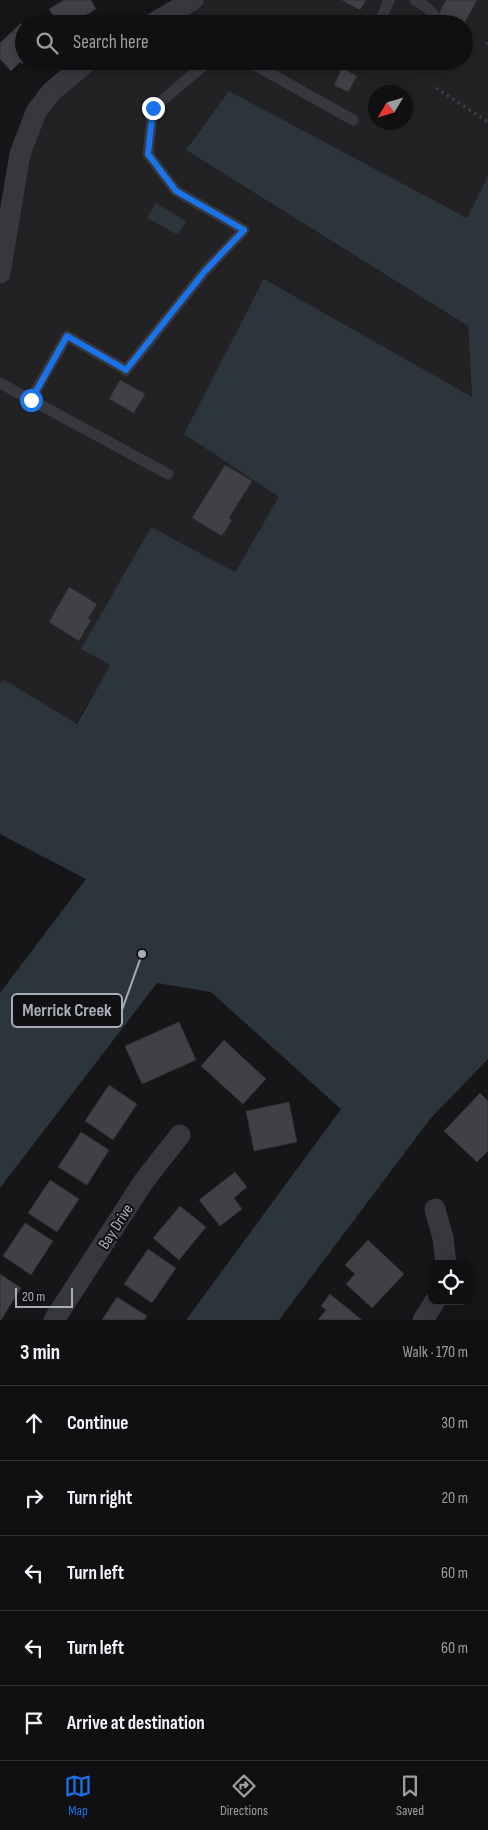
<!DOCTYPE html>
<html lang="en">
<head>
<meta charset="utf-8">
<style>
	:root { --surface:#101012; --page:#19191b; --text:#f1f3f6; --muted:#9c9d9f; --line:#303032; --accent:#1a73e8 }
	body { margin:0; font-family:"Sofia Sans Condensed",sans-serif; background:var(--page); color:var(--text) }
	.controls { position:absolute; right:15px; bottom:15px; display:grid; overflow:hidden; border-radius:10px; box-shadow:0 2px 12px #0003 }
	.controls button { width:45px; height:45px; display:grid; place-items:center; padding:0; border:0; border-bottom:1px solid var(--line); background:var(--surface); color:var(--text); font:25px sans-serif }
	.compass { position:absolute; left:368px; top:85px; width:45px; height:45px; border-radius:50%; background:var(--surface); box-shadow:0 2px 12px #0003; rotate:232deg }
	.scale { position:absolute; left:15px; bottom:12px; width:58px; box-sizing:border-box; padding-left:5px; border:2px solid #a8adb8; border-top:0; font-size:14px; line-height:18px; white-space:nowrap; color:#a8adb8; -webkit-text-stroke:4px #111113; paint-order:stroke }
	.stop { position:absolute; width:15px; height:15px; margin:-11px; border:4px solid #1a73e8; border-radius:50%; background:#fff }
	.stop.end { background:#1a73e8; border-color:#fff; box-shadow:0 1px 5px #0008 }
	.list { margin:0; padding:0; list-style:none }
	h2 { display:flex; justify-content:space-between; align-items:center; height:65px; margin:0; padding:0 20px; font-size:21px }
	h2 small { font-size:16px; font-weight:400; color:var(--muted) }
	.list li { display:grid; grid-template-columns:32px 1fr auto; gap:15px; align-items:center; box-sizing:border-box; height:75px; padding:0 20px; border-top:1px solid var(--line) }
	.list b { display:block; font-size:19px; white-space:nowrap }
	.list em { font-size:16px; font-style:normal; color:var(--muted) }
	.icon { flex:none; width:28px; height:28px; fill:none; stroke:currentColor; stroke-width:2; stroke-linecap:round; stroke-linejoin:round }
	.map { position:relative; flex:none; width:488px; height:1320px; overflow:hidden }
	.search { position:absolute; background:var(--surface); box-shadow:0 2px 12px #0003; left:15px; right:15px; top:15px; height:55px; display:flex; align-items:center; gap:12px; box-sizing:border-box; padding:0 18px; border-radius:28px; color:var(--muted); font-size:19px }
	.sheet { height:440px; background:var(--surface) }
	nav { display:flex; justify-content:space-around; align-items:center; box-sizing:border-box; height:70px; border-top:1px solid var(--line); background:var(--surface); font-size:14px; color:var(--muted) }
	nav a { display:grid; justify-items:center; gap:2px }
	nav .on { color:var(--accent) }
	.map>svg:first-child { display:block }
</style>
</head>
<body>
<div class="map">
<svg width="488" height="1320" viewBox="0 0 488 1320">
	<rect width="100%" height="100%" fill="#161618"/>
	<path fill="#222225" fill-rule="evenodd" d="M199 0H488V176L467 218 229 91 186 150 468 326 472 398 280 497 234 573 150 528 82 649 110 665 76 724 3 680 0 684V266L37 120 94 61H464V24H158ZM376 92H406V122H376Z"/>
	<path fill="#2c353c" d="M229 91 467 218 488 176V1059L430 1119 279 1320H186L341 1109 211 992 157 983 0 1188V993L86 879 0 834V684L3 679 77 724 110 665 81 649 151 527 235 572 279 497 184 434 264 279 472 397 468 326 186 150Z
		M156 203 186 221 178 235 147 218Z"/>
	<path fill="#404145" stroke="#303034" d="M64 0H91L96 9 71 24H58L49 9Z
		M341 0H366L360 10Z
		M446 0H477L464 24H454L438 15Z
		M21 23 24 26V61L22 64 20 62 11 71 0 59V43Z
		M278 61H300L295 70Z
		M342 68 357 76 348 92 334 85Z
		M120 380 145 394 134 413 109 399Z
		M225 465 252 481 229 518 232 520 222 536 192 518Z
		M69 587 97 604 88 618 91 620 79 641 49 622Z
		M179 1022 196 1060 142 1084 125 1046Z
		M224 1040 266 1079 243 1104 201 1066Z
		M109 1085 137 1104 113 1140 85 1121Z
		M480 1093 488 1101V1151L477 1162 444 1131Z
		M289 1102 297 1142 254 1151 246 1111Z
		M81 1132 109 1150 87 1185 58 1167Z
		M235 1172 247 1187 234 1198 242 1209 220 1226 199 1200Z
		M50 1180 79 1199 57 1232 28 1213Z
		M180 1206 206 1227 179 1260 153 1238Z
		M25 1223 53 1241 31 1275 3 1256Z
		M368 1240 404 1274 372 1308 346 1284 355 1274 345 1265Z
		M148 1249 176 1268 152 1303 124 1284Z
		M0 1274 21 1288 1 1320H0Z
		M330 1294 362 1320H318L326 1310 321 1306Z
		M117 1297 147 1316 144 1320H102Z"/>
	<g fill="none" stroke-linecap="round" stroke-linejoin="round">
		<path stroke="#3d3f44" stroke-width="3" stroke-dasharray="2.5 4" stroke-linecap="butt" d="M486 43 488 44
			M436 88 488 122"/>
		<path stroke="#37383d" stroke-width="11" d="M415 0C426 6 435 13 439 24
			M179 8 187 24
			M379 24 389 0
			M248 61 353 120
			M406 61H412
			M0 383 168 474
			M31 399 67 336 126 370 205 271 244 230 176 191 148 154 153 108 209 61"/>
		<path stroke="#37383d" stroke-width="21" d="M152 24 193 0
			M0 273 20 154 36 112 51 92 88 61
			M435 1209 443 1238 446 1264
			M54 1320 144 1181 180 1135
			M423 1320 435 1301"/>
	</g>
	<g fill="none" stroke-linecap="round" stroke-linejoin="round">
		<path stroke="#1a73e8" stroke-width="6" d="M31 400 67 336 126 370 205 271 244 230 176 191 148 154 153 108"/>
	</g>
	<g text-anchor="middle" stroke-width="4" stroke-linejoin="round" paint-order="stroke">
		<g font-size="16" fill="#a8adb8" stroke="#111113">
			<text transform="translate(115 1226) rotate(-57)" y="6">Bay Drive</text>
		</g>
	</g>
	<path fill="none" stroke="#a8adb8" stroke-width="2" d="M142 954L122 1010"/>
	<circle fill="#a8adb8" stroke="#111113" stroke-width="2" cx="142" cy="954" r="5"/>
	<rect fill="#111113" stroke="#a8adb8" stroke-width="2" x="12" y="994" width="110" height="33" rx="5"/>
	<g font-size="18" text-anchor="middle" font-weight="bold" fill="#a8adb8">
		<text x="67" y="1016">Merrick Creek</text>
	</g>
</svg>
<div class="controls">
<button><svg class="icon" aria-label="locate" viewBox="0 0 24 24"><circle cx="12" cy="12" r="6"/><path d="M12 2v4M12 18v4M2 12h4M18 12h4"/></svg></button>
</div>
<svg class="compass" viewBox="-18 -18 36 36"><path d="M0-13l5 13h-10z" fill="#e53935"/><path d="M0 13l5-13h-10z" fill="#9c9d9f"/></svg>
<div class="scale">20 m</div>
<div class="stop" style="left:31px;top:400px"></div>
<div class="stop end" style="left:153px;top:108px"></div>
<div class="search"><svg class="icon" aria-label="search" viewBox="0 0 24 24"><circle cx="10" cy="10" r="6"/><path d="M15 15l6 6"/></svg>Search here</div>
</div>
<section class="sheet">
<h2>3 min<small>Walk · 170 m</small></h2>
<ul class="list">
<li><svg class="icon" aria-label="ahead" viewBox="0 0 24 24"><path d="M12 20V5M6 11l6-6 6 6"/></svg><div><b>Continue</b></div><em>30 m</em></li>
<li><svg class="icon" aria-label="right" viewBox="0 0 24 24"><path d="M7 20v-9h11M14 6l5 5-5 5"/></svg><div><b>Turn right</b></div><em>20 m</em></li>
<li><svg class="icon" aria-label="left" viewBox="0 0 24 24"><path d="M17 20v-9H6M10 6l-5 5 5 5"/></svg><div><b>Turn left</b></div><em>60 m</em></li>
<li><svg class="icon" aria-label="left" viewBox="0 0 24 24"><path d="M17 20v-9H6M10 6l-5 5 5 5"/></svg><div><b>Turn left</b></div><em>60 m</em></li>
<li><svg class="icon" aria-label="arrive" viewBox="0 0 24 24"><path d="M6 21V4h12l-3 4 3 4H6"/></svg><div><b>Arrive at destination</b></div></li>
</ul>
</section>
<nav>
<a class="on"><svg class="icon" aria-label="map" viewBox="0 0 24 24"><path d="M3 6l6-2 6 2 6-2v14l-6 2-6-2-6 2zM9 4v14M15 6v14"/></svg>Map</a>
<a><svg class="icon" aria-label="directions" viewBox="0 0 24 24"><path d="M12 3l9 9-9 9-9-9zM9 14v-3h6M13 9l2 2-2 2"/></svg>Directions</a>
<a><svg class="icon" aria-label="saved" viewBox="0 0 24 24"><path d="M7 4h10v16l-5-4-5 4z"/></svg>Saved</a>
</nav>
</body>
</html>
